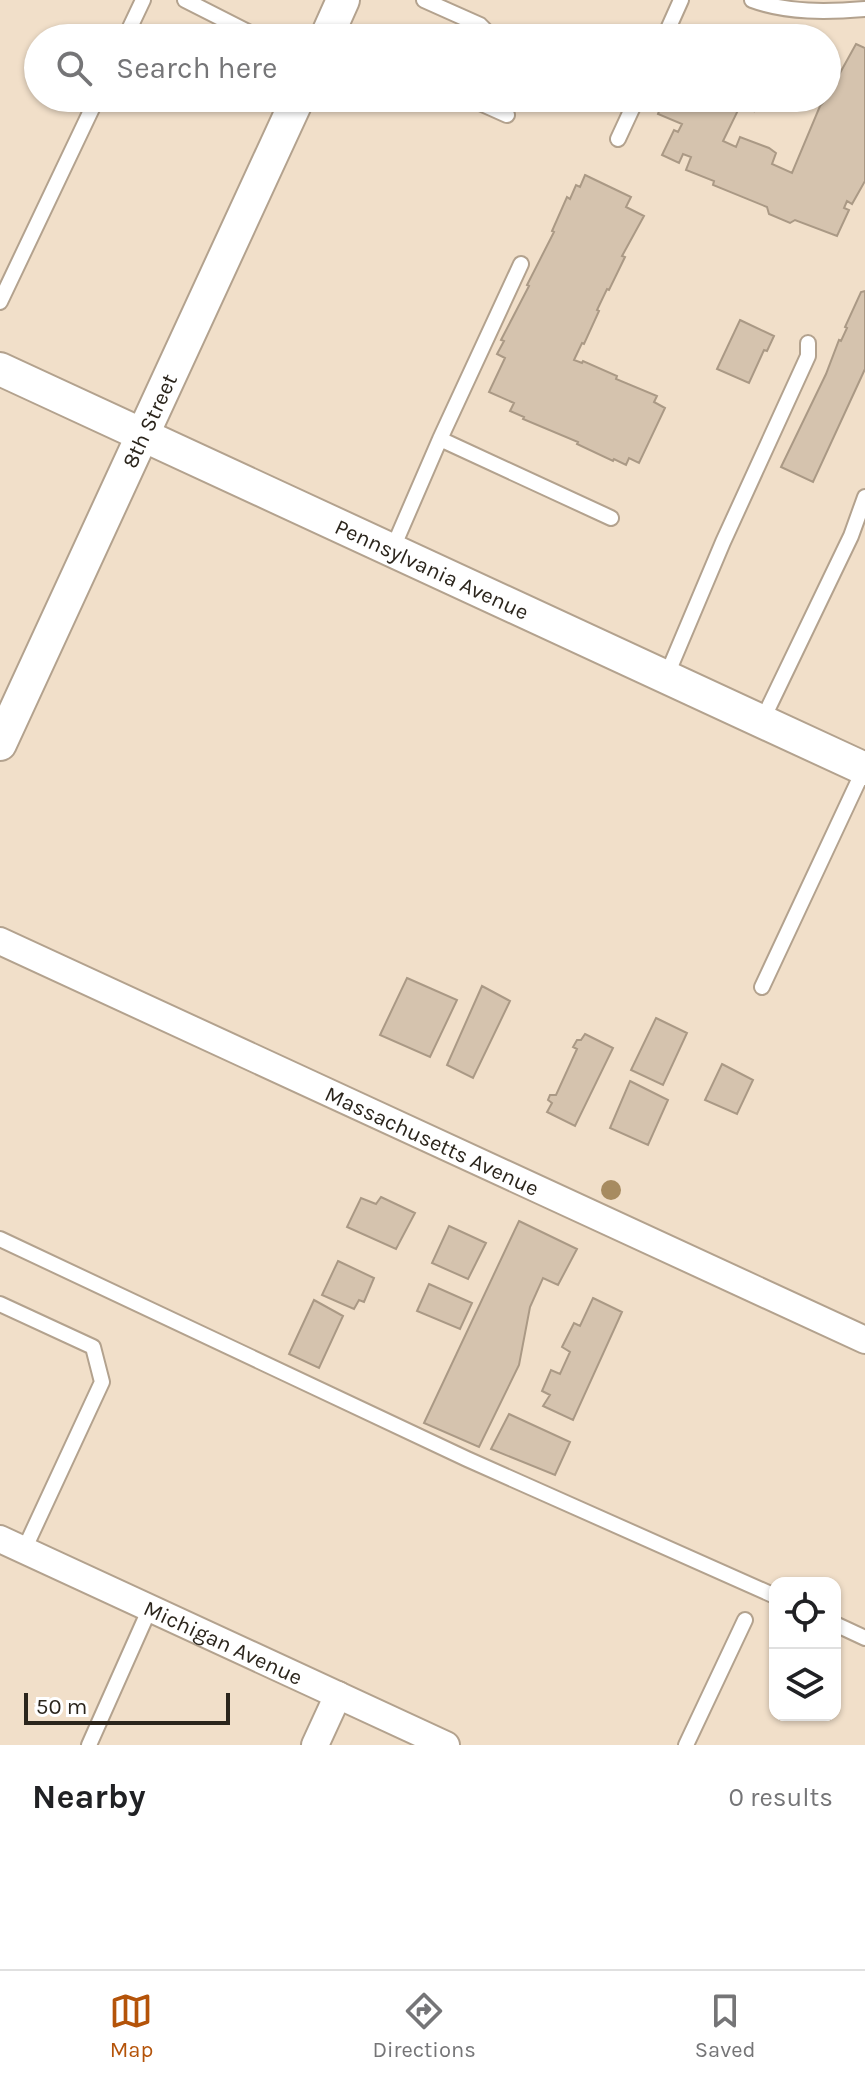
<!DOCTYPE html>
<html lang="en">
<head>
<meta charset="utf-8">
<style>
	:root { --surface:#fff; --page:#f2f2f2; --text:#202124; --muted:#757577; --line:#e0e0e0; --accent:#b45309 }
	body { margin:0; font-family:Karla,sans-serif; background:var(--page); color:var(--text) }
	.controls { position:absolute; right:24px; bottom:24px; display:grid; overflow:hidden; border-radius:16px; box-shadow:0 2px 6px #0004 }
	.controls button { width:72px; height:72px; display:grid; place-items:center; padding:0; border:0; border-bottom:2px solid var(--line); background:var(--surface); color:var(--text); font:40px sans-serif }
	.scale { position:absolute; left:24px; bottom:20px; width:206px; box-sizing:border-box; padding-left:8px; border:4px solid #2b251c; border-top:0; font-size:22px; line-height:28px; white-space:nowrap; color:#2b251c; -webkit-text-stroke:6px #fff; paint-order:stroke }
	.list { margin:0; padding:0; list-style:none }
	h2 { display:flex; justify-content:space-between; align-items:center; height:104px; margin:0; padding:0 32px; font-size:34px }
	h2 small { font-size:26px; font-weight:400; color:var(--muted) }
	.icon { flex:none; width:44px; height:44px; fill:none; stroke:currentColor; stroke-width:2; stroke-linecap:round; stroke-linejoin:round }
	.map { position:relative; flex:none; width:865px; height:1745px; overflow:hidden }
	.search { position:absolute; background:var(--surface); box-shadow:0 2px 6px #0004; left:24px; right:24px; top:24px; height:88px; display:flex; align-items:center; gap:20px; box-sizing:border-box; padding:0 28px; border-radius:44px; color:var(--muted); font-size:30px }
	.sheet { height:224px; background:var(--surface) }
	nav { display:flex; justify-content:space-around; align-items:center; box-sizing:border-box; height:112px; border-top:2px solid var(--line); background:var(--surface); font-size:22px; color:var(--muted) }
	nav a { display:grid; justify-items:center; gap:4px }
	nav .on { color:var(--accent) }
	.map>svg:first-child { display:block }
</style>
</head>
<body>
<div class="map">
<svg width="865" height="1745" viewBox="0 0 865 1745">
	<rect width="100%" height="100%" fill="#f1dfc9"/>
	<path fill="#d5c3ae" stroke="#aa9985" stroke-width="2" d="M856 44 865 48V181L852 204 847 201 844 208 849 210 837 236 795 220 790 223 769 214 767 207 713 185 714 181 686 170 691 157 683 154 679 163 662 155 674 130 678 132 682 124 658 114 664 98H760L754 111 741 104 723 141 736 147 740 137 769 148 776 153 772 164 792 173 820 106 827 98 833 80 835 82Z
		M585 175 631 197 626 207 644 216 622 256 625 257 609 290 607 289 597 310 599 311 584 344 582 343 574 360 582 363 583 361 617 376 616 379 657 396 654 402 665 408 639 463 629 458 626 465 614 459 613 461 577 444 578 442 523 419 524 417 510 411 514 403 489 392 505 358 497 354 504 341 501 340 529 286 527 285 554 232 552 231 567 197 570 199 576 185 580 187Z
		M865 291V369L813 482 781 467 826 374 839 340 841 341 847 328 845 327 861 292Z
		M740 320 774 336 767 351 764 350 749 383 717 369Z
		M407 978 457 1000 430 1057 380 1035Z
		M482 986 510 1001 473 1078 447 1065Z
		M656 1018 687 1033 663 1085 631 1070Z
		M585 1034 613 1048 575 1126 547 1112 552 1103 548 1100 550 1095H556L577 1049 573 1047 577 1040H581Z
		M722 1064 753 1080 737 1114 705 1100Z
		M630 1081 668 1100 648 1145 610 1128Z
		M381 1197 415 1213 396 1249 347 1227 361 1198 376 1204Z
		M519 1221 577 1249 558 1285 543 1278 530 1307 519 1365 479 1447 424 1423Z
		M449 1226 486 1243 468 1279 432 1263Z
		M338 1261 374 1278 364 1302 359 1300 354 1309 322 1295Z
		M429 1284 472 1303 460 1329 417 1311Z
		M593 1298 622 1312 573 1420 543 1406 550 1395 542 1391 551 1370 560 1374 570 1352 562 1347 574 1323 580 1326Z
		M314 1300 343 1316 319 1368 289 1354Z
		M509 1414 570 1442 555 1475 491 1449Z"/>
	<g fill="none" stroke-linecap="round" stroke-linejoin="round">
		<defs>
			<path id="service" d="M185 0 260 38
				M424 0 480 25 493 38
				M752 0C787 13 828 12 865 9
				M125 38 143 0
				M664 38 681 0
				M469 98 507 115
				M618 139 637 98
				M0 302 97 98
				M440 439 521 264
				M392 550 440 439 611 518
				M666 677 723 542 808 356V343
				M762 721 851 536 865 497
				M762 987 864 769
				M0 1239 467 1459 775 1596
				M0 1304 93 1347 102 1382 24 1550
				M835 1624 865 1638
				M89 1745 150 1608
				M686 1745 745 1620"/>
			<g id="minor">
				<path id="s1" d="M0 941 865 1340"/>
				<path id="s2" d="M0 1539 446 1745"/>
				<path d="M315 1745 338 1695"/>
			</g>
			<g id="tertiary">
				<path d="M326 38 343 0"/>
				<path id="s3" d="M0 369 865 769"/>
				<path id="s4" d="M0 744 298 98"/>
			</g>
		</defs>
		<use href="#service" stroke="#b3a28e" stroke-width="18"/>
		<use href="#minor" stroke="#b3a28e" stroke-width="30"/>
		<use href="#tertiary" stroke="#b3a28e" stroke-width="36"/>
		<use href="#service" stroke="#fff" stroke-width="14"/>
		<use href="#minor" stroke="#fff" stroke-width="26"/>
		<use href="#tertiary" stroke="#fff" stroke-width="32"/>
	</g>
	<circle fill="#a78b60" cx="611" cy="1190" r="10"/>
	<g text-anchor="middle" stroke-width="6" stroke-linejoin="round" paint-order="stroke">
		<g font-size="22" fill="#2b251c" stroke="#fff">
			<text dy="8" stroke="none"><textPath href="#s4" startOffset="356">8th Street</textPath></text>
			<text dy="8" stroke="none"><textPath href="#s3" startOffset="476">Pennsylvania Avenue</textPath></text>
			<text dy="8" stroke="none"><textPath href="#s1" startOffset="476">Massachusetts Avenue</textPath></text>
			<text dy="8" stroke="none"><textPath href="#s2" startOffset="246">Michigan Avenue</textPath></text>
		</g>
	</g>
</svg>
<div class="controls">
<button><svg class="icon" aria-label="locate" viewBox="0 0 24 24"><circle cx="12" cy="12" r="6"/><path d="M12 2v4M12 18v4M2 12h4M18 12h4"/></svg></button>
<button><svg class="icon" aria-label="layers" viewBox="0 0 24 24"><path d="M12 4l9 5-9 5-9-5zM3 14l9 5 9-5"/></svg></button>
</div>
<div class="scale">50 m</div>
<div class="search"><svg class="icon" aria-label="search" viewBox="0 0 24 24"><circle cx="10" cy="10" r="6"/><path d="M15 15l6 6"/></svg>Search here</div>
</div>
<section class="sheet">
<h2>Nearby<small>0 results</small></h2>
<ul class="list">
</ul>
</section>
<nav>
<a class="on"><svg class="icon" aria-label="map" viewBox="0 0 24 24"><path d="M3 6l6-2 6 2 6-2v14l-6 2-6-2-6 2zM9 4v14M15 6v14"/></svg>Map</a>
<a><svg class="icon" aria-label="directions" viewBox="0 0 24 24"><path d="M12 3l9 9-9 9-9-9zM9 14v-3h6M13 9l2 2-2 2"/></svg>Directions</a>
<a><svg class="icon" aria-label="saved" viewBox="0 0 24 24"><path d="M7 4h10v16l-5-4-5 4z"/></svg>Saved</a>
</nav>
</body>
</html>
